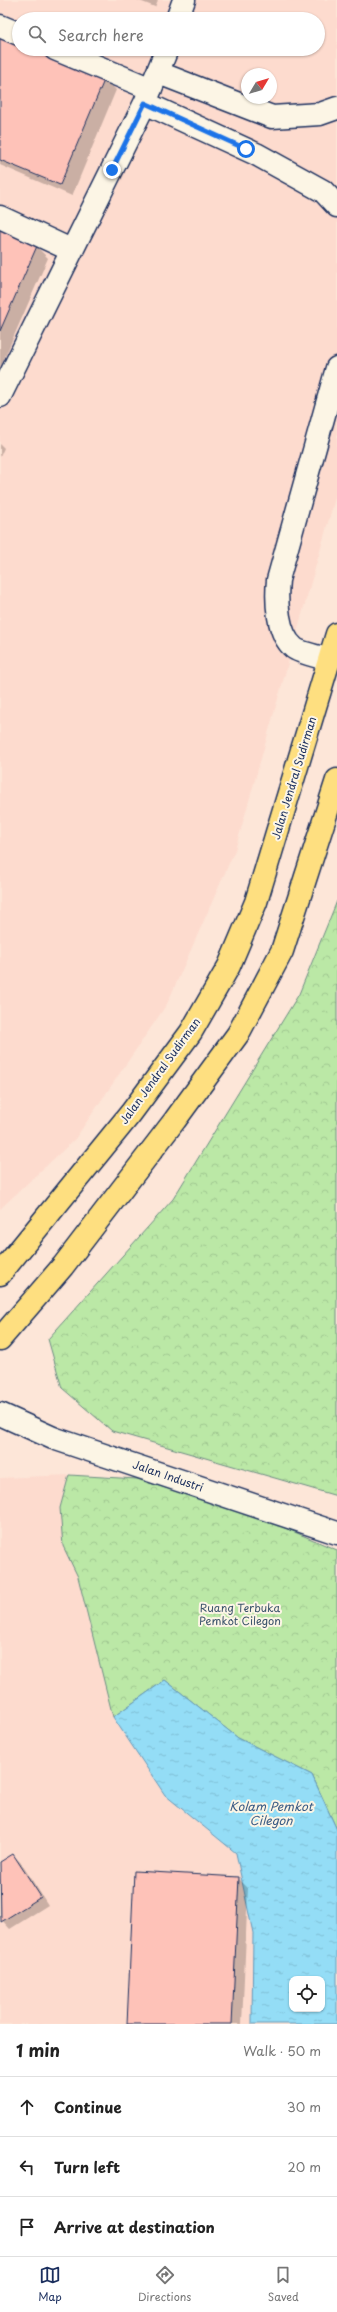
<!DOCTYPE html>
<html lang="en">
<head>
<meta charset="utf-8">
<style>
	:root { --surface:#fff; --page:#f2f2f2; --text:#222; --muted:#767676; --line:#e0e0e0; --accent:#1b2f5e }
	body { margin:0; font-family:"Playpen Sans",sans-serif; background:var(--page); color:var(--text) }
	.controls { position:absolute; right:12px; bottom:12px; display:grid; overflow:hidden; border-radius:8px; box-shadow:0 1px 3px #0004 }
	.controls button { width:36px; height:36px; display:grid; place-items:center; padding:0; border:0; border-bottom:1px solid var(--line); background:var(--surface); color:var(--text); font:20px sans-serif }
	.compass { position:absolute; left:241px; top:68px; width:36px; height:36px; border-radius:50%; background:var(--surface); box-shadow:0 1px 3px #0004; rotate:52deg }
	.stop { position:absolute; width:12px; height:12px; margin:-9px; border:3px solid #1a73e8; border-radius:50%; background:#fff }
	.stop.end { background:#1a73e8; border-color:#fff; box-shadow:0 1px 4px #0008 }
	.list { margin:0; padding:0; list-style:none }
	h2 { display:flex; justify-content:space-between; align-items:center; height:52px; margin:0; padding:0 16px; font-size:17px }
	h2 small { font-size:13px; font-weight:400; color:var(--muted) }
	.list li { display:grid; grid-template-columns:26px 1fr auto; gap:12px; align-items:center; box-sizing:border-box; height:60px; padding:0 16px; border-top:1px solid var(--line) }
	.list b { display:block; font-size:15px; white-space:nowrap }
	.list em { font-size:13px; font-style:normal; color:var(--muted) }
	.icon { flex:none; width:22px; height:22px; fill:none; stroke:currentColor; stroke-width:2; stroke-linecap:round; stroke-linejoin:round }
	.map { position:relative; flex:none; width:337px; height:2024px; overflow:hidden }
	.search { position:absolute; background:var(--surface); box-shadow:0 1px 3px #0004; left:12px; right:12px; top:12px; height:44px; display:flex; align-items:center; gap:10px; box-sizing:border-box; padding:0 14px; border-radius:22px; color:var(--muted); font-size:15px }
	.sheet { height:232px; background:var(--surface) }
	nav { display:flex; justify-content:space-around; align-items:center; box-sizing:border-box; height:56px; border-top:1px solid var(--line); background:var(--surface); font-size:11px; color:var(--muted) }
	nav a { display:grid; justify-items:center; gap:2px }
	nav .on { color:var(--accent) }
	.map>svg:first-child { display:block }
</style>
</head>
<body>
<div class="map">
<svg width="337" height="2024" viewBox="0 0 337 2024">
	<defs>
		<pattern id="forest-crowns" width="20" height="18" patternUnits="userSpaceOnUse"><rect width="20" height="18" fill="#bbe8a6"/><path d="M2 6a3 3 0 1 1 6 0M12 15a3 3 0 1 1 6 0" fill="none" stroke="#a0c791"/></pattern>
		<pattern id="water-ripples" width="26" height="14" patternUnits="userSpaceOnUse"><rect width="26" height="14" fill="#94ddf6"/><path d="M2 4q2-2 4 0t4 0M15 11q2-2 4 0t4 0" fill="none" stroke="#7fbed5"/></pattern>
	</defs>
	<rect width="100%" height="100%" fill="#fde6d8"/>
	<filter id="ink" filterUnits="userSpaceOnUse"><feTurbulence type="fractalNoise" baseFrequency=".025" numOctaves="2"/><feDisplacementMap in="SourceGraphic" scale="8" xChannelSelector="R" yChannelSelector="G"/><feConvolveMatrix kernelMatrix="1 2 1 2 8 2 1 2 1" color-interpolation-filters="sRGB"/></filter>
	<g filter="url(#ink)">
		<path fill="#fddbce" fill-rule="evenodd" d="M0 0H337V491L235 850 167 1004 75 1139 0 1209ZM19 19H318V49H19ZM247 74H271V98H247Z
			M69 1475 60 1508 63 1546 78 1577 113 1717 165 1795 236 1853 253 1933 252 2024H0V1920L2 1922 41 1897 13 1854 0 1862V1478Z"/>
		<path fill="url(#forest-crowns)" stroke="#6b8c82" d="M337 901V1496L112 1431 62 1388 48 1339 173 1199 299 994Z
			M69 1475 137 1479 257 1516 337 1550V1830L312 1775 238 1738 165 1680 113 1717 78 1577 63 1546 60 1508Z"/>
		<path fill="url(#water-ripples)" stroke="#6497b9" fill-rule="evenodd" d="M165 1680 238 1738 312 1775 337 1830V2024H252L253 1933 236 1853 165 1795 113 1717ZM292 1979H322V2009H292Z"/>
		<path fill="#0003" d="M137 0H158L155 7Z
			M0 34 19 49H34L105 79 116 90 72 196 0 165Z
			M0 230 37 247 48 258 0 368Z
			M0 444 4 448 0 457Z
			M13 1855 21 1863 48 1905 10 1929 0 1918V1863Z
			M238 1878 248 1888 242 2024H128Z"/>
		<path fill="#fec2b8" stroke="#1b2f5e" d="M0 33 19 41V49H37L105 78 60 185 0 160Z
			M0 229 37 246 0 331Z
			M13 1854 41 1897 1 1922 0 1862Z
			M134 1871 239 1877 232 2024H127Z"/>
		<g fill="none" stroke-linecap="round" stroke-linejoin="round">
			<defs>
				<path id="minor" d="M177 19 184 0
					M0 26 19 34
					M55 49 151 89
					M159 73 272 117 320 114 337 108
					M145 103 256 154 323 191 337 206
					M0 217 71 250
					M0 396 145 103 167 49
					M330 660C321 657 300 653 294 648 277 634 276 600 278 580L337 368
					M0 1414 53 1438 337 1533"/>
				<path id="highway" d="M0 1274 131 1113 191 1032 229 966 256 902 337 634
					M0 1339 63 1266 175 1120 238 1034 282 951 337 780"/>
			</defs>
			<use href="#minor" stroke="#1b2f5e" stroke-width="25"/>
			<use href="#highway" stroke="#1b2f5e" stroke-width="25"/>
			<use href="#minor" stroke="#fcf5e5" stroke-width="22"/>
			<use href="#highway" stroke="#fedf80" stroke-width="22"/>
		</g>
	</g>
	<g fill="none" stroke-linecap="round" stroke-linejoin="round" filter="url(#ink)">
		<path stroke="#1a73e8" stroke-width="5" d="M112 170 145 103 246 149"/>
	</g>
	<g text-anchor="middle" stroke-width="4" stroke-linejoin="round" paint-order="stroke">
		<g font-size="11" fill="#1b2f5e" stroke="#fcf5e5">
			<text transform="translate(294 778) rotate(-73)" y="4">Jalan Jendral Sudirman</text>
			<text transform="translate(160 1071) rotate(-54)" y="4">Jalan Jendral Sudirman</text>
			<text transform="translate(168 1476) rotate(19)" y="4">Jalan Industri</text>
		</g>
		<g font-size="11" fill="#3b546c" stroke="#fcf5e5">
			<text x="240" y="1612">Ruang Terbuka<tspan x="240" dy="13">Pemkot Cilegon</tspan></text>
		</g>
		<g font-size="12" font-style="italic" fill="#395a84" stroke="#fcf5e5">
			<text x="271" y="1811">Kolam Pemkot<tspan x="271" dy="14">Cilegon</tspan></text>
		</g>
	</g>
</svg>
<div class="controls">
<button><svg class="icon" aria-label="locate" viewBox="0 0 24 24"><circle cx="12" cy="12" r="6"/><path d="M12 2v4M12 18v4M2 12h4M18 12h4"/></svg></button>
</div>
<svg class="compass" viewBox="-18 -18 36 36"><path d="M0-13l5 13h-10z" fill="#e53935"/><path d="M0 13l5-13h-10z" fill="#767676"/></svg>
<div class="stop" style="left:246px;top:149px"></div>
<div class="stop end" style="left:112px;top:170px"></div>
<div class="search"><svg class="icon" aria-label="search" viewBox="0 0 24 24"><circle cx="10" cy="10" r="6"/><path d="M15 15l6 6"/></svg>Search here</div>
</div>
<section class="sheet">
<h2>1 min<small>Walk · 50 m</small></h2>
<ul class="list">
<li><svg class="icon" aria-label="ahead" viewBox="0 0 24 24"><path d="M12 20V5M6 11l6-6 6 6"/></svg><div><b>Continue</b></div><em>30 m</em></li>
<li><svg class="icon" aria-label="left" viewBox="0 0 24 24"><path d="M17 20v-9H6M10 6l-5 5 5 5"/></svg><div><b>Turn left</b></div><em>20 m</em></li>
<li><svg class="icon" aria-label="arrive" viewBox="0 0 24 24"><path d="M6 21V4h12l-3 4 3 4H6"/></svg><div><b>Arrive at destination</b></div></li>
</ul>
</section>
<nav>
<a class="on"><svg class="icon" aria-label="map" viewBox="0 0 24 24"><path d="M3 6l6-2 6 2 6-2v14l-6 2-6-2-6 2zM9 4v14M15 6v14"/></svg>Map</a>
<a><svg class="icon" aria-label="directions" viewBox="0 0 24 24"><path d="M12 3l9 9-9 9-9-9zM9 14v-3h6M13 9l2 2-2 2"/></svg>Directions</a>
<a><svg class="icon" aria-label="saved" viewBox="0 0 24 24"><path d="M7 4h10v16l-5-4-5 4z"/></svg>Saved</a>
</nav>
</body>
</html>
